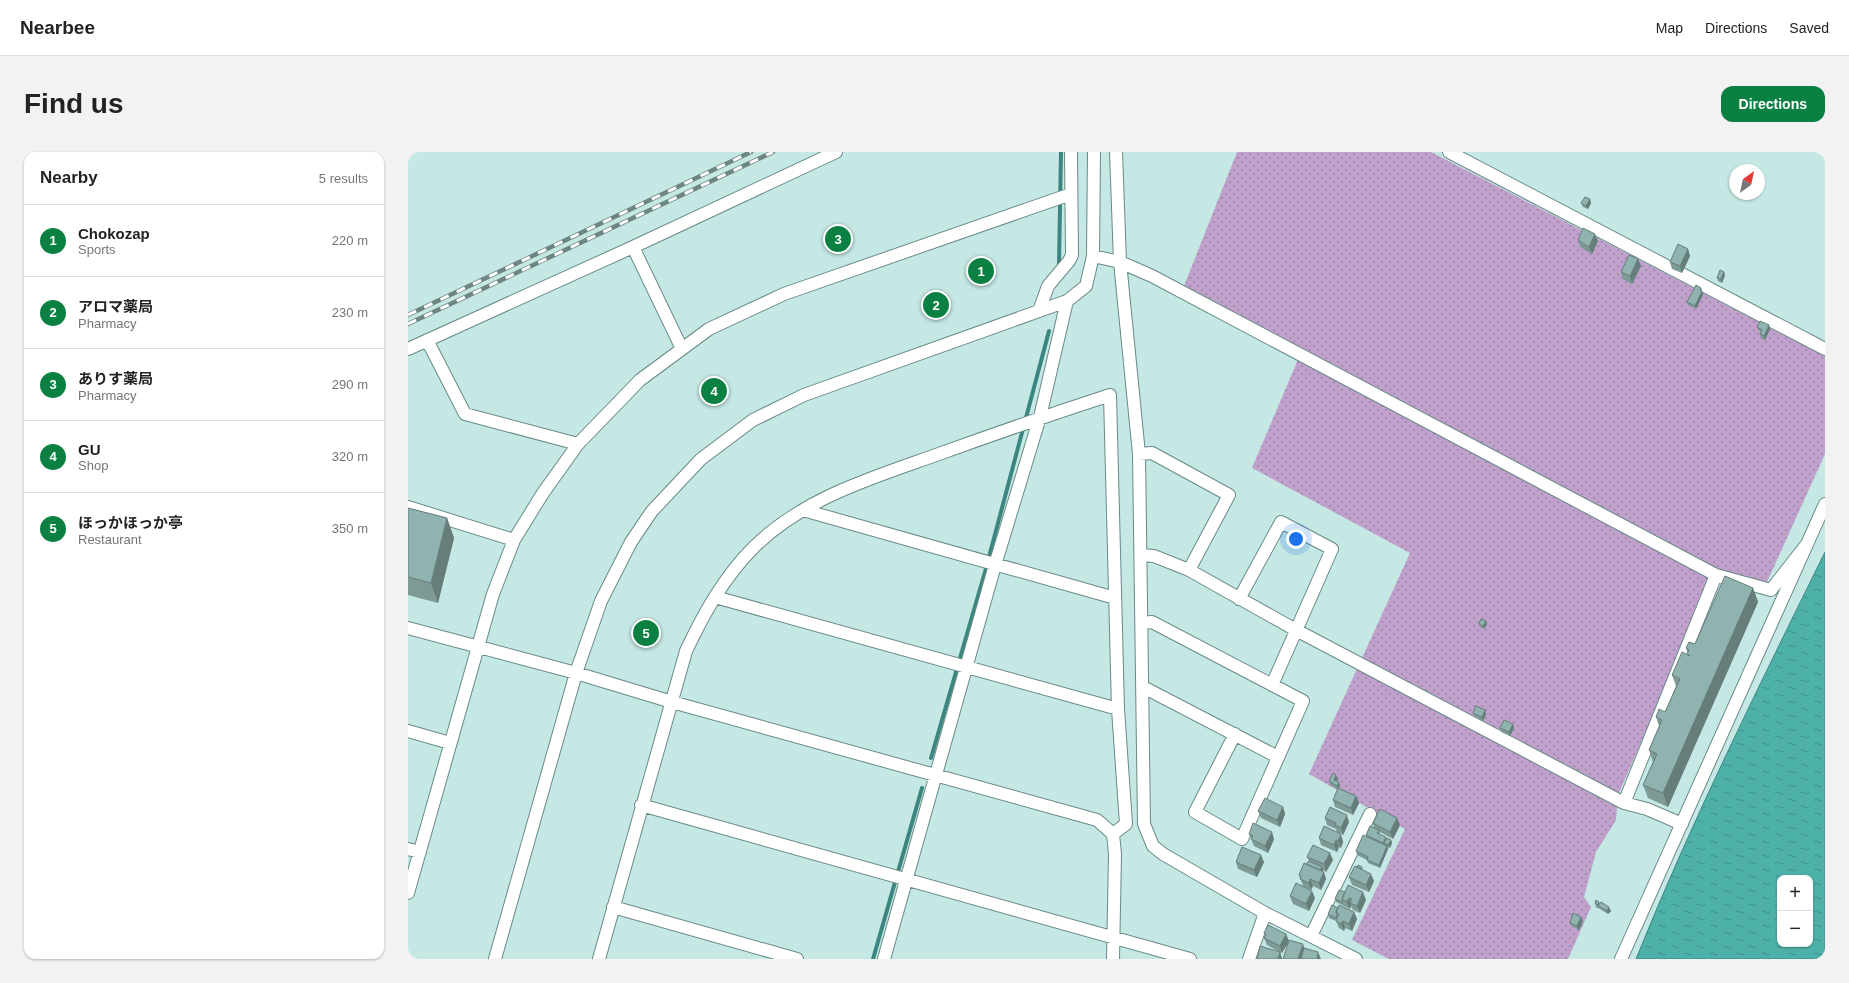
<!DOCTYPE html>
<html lang="en">
<head>
<meta charset="utf-8">
<style>
	:root { --surface:#fff; --page:#f2f2f2; --text:#222; --muted:#767676; --line:#e0e0e0; --accent:#0b8043 }
	body { margin:0; font-family:Arial,"Noto Sans JP",sans-serif; background:var(--page); color:var(--text) }
	.controls { position:absolute; right:12px; bottom:12px; display:grid; overflow:hidden; border-radius:8px; box-shadow:0 1px 3px #0004 }
	.controls button { width:36px; height:36px; display:grid; place-items:center; padding:0; border:0; border-bottom:1px solid var(--line); background:var(--surface); color:var(--text); font:20px sans-serif }
	.compass { position:absolute; left:1321px; top:12px; width:36px; height:36px; border-radius:50%; background:var(--surface); box-shadow:0 1px 3px #0004; rotate:33deg }
	.you { position:absolute; left:888px; top:387px; width:14px; height:14px; margin:-10px; border:3px solid #fff; border-radius:50%; background:#1a73e8; box-shadow:0 0 0 6px #1a73e833 }
	.badge { display:grid; place-items:center; width:26px; height:26px; border-radius:50%; background:var(--accent); color:#fff; font-size:13px; font-weight:700 }
	.pin { position:absolute; translate:-50% -50%; border:2px solid #fff; box-shadow:0 1px 4px #0006 }
	.list { margin:0; padding:0; list-style:none }
	h2 { display:flex; justify-content:space-between; align-items:center; height:52px; margin:0; padding:0 16px; font-size:17px }
	h2 small { font-size:13px; font-weight:400; color:var(--muted) }
	.list li { display:grid; grid-template-columns:26px 1fr auto; gap:12px; align-items:center; box-sizing:border-box; height:72px; padding:0 16px; border-top:1px solid var(--line) }
	.list b { display:block; font-size:15px; white-space:nowrap }
	.list p { margin:0; font-size:13px; white-space:nowrap; color:var(--muted) }
	.list em { font-size:13px; font-style:normal; color:var(--muted) }
	.map { position:relative; flex:none; width:1417px; height:807px; overflow:hidden; border-radius:12px }
	header { display:flex; align-items:center; gap:24px; box-sizing:border-box; height:56px; padding:0 20px; background:var(--surface); border-bottom:1px solid var(--line) }
	header strong { font-size:19px }
	nav { display:flex; gap:22px; margin-inline-start:auto; font-size:14px }
	.intro { display:flex; align-items:center; justify-content:space-between; box-sizing:border-box; height:96px; padding:0 24px }
	h1 { margin:0; font-size:28px }
	.button { padding:10px 18px; border-radius:12px; background:var(--accent); color:#fff; font-size:14px; font-weight:700 }
	main { display:flex; gap:24px; padding:0 24px }
	aside { flex:1; background:var(--surface); border-radius:12px; box-shadow:0 1px 3px #0004 }
	.map>svg:first-child { display:block }
</style>
</head>
<body>
<header>
<strong>Nearbee</strong>
<nav><a>Map</a><a>Directions</a><a>Saved</a></nav>
</header>
<div class="intro"><h1>Find us</h1><a class="button">Directions</a></div>
<main>
<aside>
<h2>Nearby<small>5 results</small></h2>
<ul class="list">
<li><span class="badge">1</span><div><b>Chokozap</b><p>Sports</p></div><em>220 m</em></li>
<li><span class="badge">2</span><div><b>アロマ薬局</b><p>Pharmacy</p></div><em>230 m</em></li>
<li><span class="badge">3</span><div><b>ありす薬局</b><p>Pharmacy</p></div><em>290 m</em></li>
<li><span class="badge">4</span><div><b>GU</b><p>Shop</p></div><em>320 m</em></li>
<li><span class="badge">5</span><div><b>ほっかほっか亭</b><p>Restaurant</p></div><em>350 m</em></li>
</ul>
</aside>
<div class="map">
<svg width="1417" height="807" viewBox="0 0 1417 807">
	<defs>
		<pattern id="park-dots" width="8" height="8" patternUnits="userSpaceOnUse"><rect width="8" height="8" fill="#bfa1cc"/><path d="M2 2h.1M6 6h.1" fill="none" stroke="#9a83a5" stroke-width="1.8" stroke-linecap="round"/></pattern>
		<pattern id="water-ripples" width="26" height="14" patternUnits="userSpaceOnUse"><rect width="26" height="14" fill="#4db1aa"/><path d="M2 4q2-2 4 0t4 0M15 11q2-2 4 0t4 0" fill="none" stroke="#3f908a"/></pattern>
	</defs>
	<rect width="100%" height="100%" fill="#c5e8e5"/>
	<path fill="url(#park-dots)" d="M829 0H1023L1417 204V302L1359 430 1334 428 1308 419 1210 643 1208 668 1188 700 1176 745 1183 755 1160 807H981L944 788 997 677 901 622 1002 401 844 316 894 198 776 134Z"/>
	<path fill="url(#water-ripples)" stroke="#3c8680" fill-rule="evenodd" d="M1417 400V807H1228C1284 668 1351 534 1417 400ZM1372 726H1402V792H1372Z"/>
	<g fill="none" stroke-linecap="round" stroke-linejoin="round">
		<path stroke="#3c8680" stroke-width="4" d="M651 111 653 0
			M523 606 577 420 641 179
			M465 807 514 636"/>
		<defs>
			<path id="minor" d="M708 0 712 110 731 302 736 672 745 694 755 702 857 761 948 807
				M1041 0 1417 197
				M225 95 274 197
				M685 104 712 110 744 124 1308 423 1363 438 1399 392
				M631 159 640 134 661 109 664 103 663 0
				M19 188 57 262 170 292
				M0 197 225 95 428 0
				M731 302 744 301 821 343 781 418
				M0 355 106 388
				M395 358 707 446
				M733 403 746 404 781 418 888 478 1216 651 1239 657 1274 672
				M307 445 710 557
				M831 447 873 370 924 397 864 533
				M734 471 744 470 895 549 834 687 787 660 827 582
				M0 476 168 521 264 550 689 668 705 682 707 702 705 807
				M735 535 870 605
				M0 579 42 591
				M1216 651 1308 423
				M233 653 782 807
				M0 697 12 700
				M0 741 85 442 106 388 135 341 170 292 232 228 301 177 376 142 663 42
				M205 755 389 807
				M903 784 962 662
				M87 807 168 521 193 449 223 390 244 359 293 307 345 268 396 243 659 149 678 134 685 104 686 0
				M191 807 278 499C296 461 316 425 346 395 396 346 463 326 528 303 586 282 644 262 702 243L710 557 718 672 705 682
				M476 807 587 413 632 265 659 149
				M841 807 857 761
				M1213 807 1417 352"/>
		</defs>
		<use href="#minor" stroke="#698a87" stroke-width="14"/>
		<use href="#minor" stroke="#fff" stroke-width="12"/>
		<defs>
			<path id="rail" d="M0 163 343 0
				M0 172 365 0"/>
		</defs>
		<use href="#rail" stroke="#6d8583" stroke-width="4.5"/>
		<use href="#rail" stroke="#fff" stroke-width="3" stroke-dasharray="9" stroke-linecap="butt"/>
	</g>
	<path fill="#7d9a97" d="M1182 47 1183 51 1180 57 1175 55 1173 51Z
		M1170 88 1190 89 1184 102 1172 95Z
		M1280 97 1282 104 1274 121 1264 117 1262 110Z
		M1230 107 1233 114 1224 132 1215 127 1213 120Z
		M1316 120 1317 123 1314 131 1310 129 1309 126Z
		M1293 136 1295 143 1288 157 1280 153 1279 150Z
		M1361 173 1362 177 1357 188 1353 186 1352 182 1353 180 1350 178 1349 175Z
		M0 356 39 366 46 386 30 451 0 443Z
		M1345 436 1350 450 1260 655 1240 646 1235 633 1245 610 1241 598 1251 574 1248 565 1257 560 1268 534 1264 523 1280 503 1278 496 1287 492Z
		M1078 469 1079 472 1076 477 1072 475 1071 472Z
		M1077 558 1078 562 1075 569 1067 565 1065 561Z
		M1105 572 1106 576 1102 584 1093 580 1092 576Z
		M930 627 928 629 932 634 931 636 948 644 951 651 945 663 927 655 925 648 930 637 922 633 921 629Z
		M875 655 877 662 872 675 853 666 850 659Z
		M917 666 941 670 935 683 929 680 928 677 919 673Z
		M965 671 992 673 985 687 972 680V683L978 685V686L983 688 984 691 982 696 980 695V697L972 716 960 711 959 708 949 703 948 699 959 685 958 683 966 676Z
		M841 682 866 687 860 701 846 694Z
		M933 683 935 690 933 696 931 695 929 700 913 693 911 686Z
		M899 705 925 708 918 720 915 718 914 719 918 727 913 738 905 734 903 738 895 734 891 723 901 709Z
		M828 710H856L849 725 830 717Z
		M949 715H954L955 718 966 729 961 740 944 733 941 725Z
		M937 740 958 748 952 761 945 758 943 754 942 757 928 750 927 747Z
		M882 744 907 746 901 759 885 752Z
		M1187 751H1192L1203 759 1200 762 1192 757 1191 756V757L1188 755Z
		M930 756 946 760 949 767 944 779 937 776 936 779 931 776 928 769 921 766 920 762Z
		M1175 769 1171 778 1163 774 1162 771Z
		M856 781 878 782 880 789 875 807 880 790 874 801 872 800 874 807H849L870 799 859 793 856 786 857 784Z"/>
	<path fill="#667d7b" d="M1182 47 1183 51 1180 57 1178 54Z
		M1187 82 1190 89 1184 102 1181 95Z
		M1280 97 1282 104 1274 121 1272 114Z
		M1230 107 1233 114 1224 132 1222 124Z
		M1316 120 1317 123 1314 131 1313 127Z
		M1293 136 1295 143 1288 157 1287 154Z
		M1361 173 1362 177 1357 188 1356 184Z
		M39 366 46 386 30 451 23 431Z
		M1345 436 1350 450 1260 655 1255 641Z
		M1078 469 1079 472 1076 477 1075 474Z
		M1077 558 1078 562 1075 569 1074 565Z
		M1105 572 1106 576 1102 584 1101 580Z
		M928 623 930 627 927 632 926 628Z
		M931 630 932 634 930 637 929 634Z
		M948 644 951 651 945 663 943 656Z
		M875 655 877 662 872 675 869 668Z
		M939 663 941 670 935 683 933 676Z
		M989 666 992 673 985 687 982 680Z
		M864 680 866 687 860 701 857 694Z
		M933 683 935 690 933 696 930 689Z
		M928 688 931 695 929 700 926 693Z
		M983 688 984 691 982 696 980 693Z
		M979 694 980 697 972 716 971 713Z
		M922 701 925 708 918 720 916 712Z
		M853 703 856 710 849 725 846 718Z
		M914 715 915 718 912 724 911 720Z
		M916 720 918 727 913 738 911 731Z
		M963 722 966 729 961 740 958 733Z
		M902 727 905 734 903 738 901 731Z
		M904 739 907 746 901 759 898 752Z
		M955 740 958 748 952 761 949 754Z
		M941 746 943 754 942 757 939 750Z
		M1201 755 1203 759 1200 762 1199 759Z
		M946 760 949 767 944 779 941 772Z
		M1173 765 1175 769 1171 778 1169 774Z
		M935 769 937 776 936 779 933 772Z
		M878 782 881 789 874 801 872 794Z
		M895 792 897 799 895 807H890Z
		M872 800 874 807H870Z
		M910 800 913 807H909Z"/>
	<path fill="#91b3b0" stroke="#667d7b" d="M1177 45 1182 47 1178 54 1173 51Z
		M1175 76 1187 82 1181 95 1170 88Z
		M1270 92 1280 97 1272 114 1262 110Z
		M1221 103 1230 107 1222 124 1213 120Z
		M1312 118 1316 120 1313 127 1309 126Z
		M1288 133 1293 136 1292 138 1294 139 1287 154 1279 150Z
		M1352 169 1361 173 1356 184 1352 182 1354 178 1349 175Z
		M0 356 39 366 23 431 0 425Z
		M1317 424 1345 436 1255 641 1235 633 1249 602 1241 598 1254 568 1248 565 1251 557 1257 560 1272 527 1264 523 1274 500 1282 504 1279 502 1281 498 1278 496 1281 490 1287 492Z
		M1073 467 1078 469 1075 474 1071 472Z
		M1068 554 1077 558 1074 565 1065 561Z
		M1096 568 1105 572 1101 580 1092 576Z
		M925 621 928 623 926 628 931 630 929 634 921 629Z
		M930 636 948 644 943 656 925 648Z
		M857 646 875 655 869 668 850 659Z
		M922 655 939 663 933 676 927 673 928 671 917 666Z
		M972 657 989 666 982 680 965 671Z
		M845 671 864 680 857 694 843 687 845 684 841 682Z
		M916 674 931 681 933 683 930 689 928 688 926 693 911 686Z
		M962 674 971 678 969 681 978 685 975 691 958 683Z
		M955 683 979 694 971 713 959 708 960 705 948 699Z
		M979 686 983 688 980 693 976 691Z
		M905 693 922 701 916 712 899 705Z
		M834 695 853 703 846 718 828 710Z
		M901 709 914 715 912 718 898 712Z
		M896 711 916 720 911 731 902 727 901 731 892 727 893 724 891 723Z
		M950 713 954 715 953 717 949 715Z
		M947 714 963 722 958 733 941 725Z
		M888 731 904 739 898 752 882 744Z
		M940 733 955 740 949 754 942 751 944 747 941 746 939 750 934 747Z
		M931 738 937 740 934 747 935 750 927 747Z
		M1188 748 1191 750 1190 753 1187 751Z
		M1193 750 1201 755 1199 759 1190 754Z
		M924 753 930 756 928 760 929 764 928 766 920 762Z
		M931 753 946 760 941 772 935 769 933 772 928 769 931 762 928 760Z
		M1165 761 1173 765 1169 774 1162 771Z
		M860 773 878 782 872 794 856 786 858 782 856 781Z
		M881 788 895 792 890 807H875Z
		M852 794 872 800 870 807H849Z
		M896 796 910 800 909 807H893Z"/>
</svg>
<div class="controls">
<button>+</button>
<button>−</button>
</div>
<svg class="compass" viewBox="-18 -18 36 36"><path d="M0-13l5 13h-10z" fill="#e53935"/><path d="M0 13l5-13h-10z" fill="#767676"/></svg>
<div class="you"></div>
<div class="pin badge" style="left:573px;top:119px">1</div>
<div class="pin badge" style="left:528px;top:153px">2</div>
<div class="pin badge" style="left:430px;top:87px">3</div>
<div class="pin badge" style="left:306px;top:239px">4</div>
<div class="pin badge" style="left:238px;top:481px">5</div>
</div>
</main>
</body>
</html>
